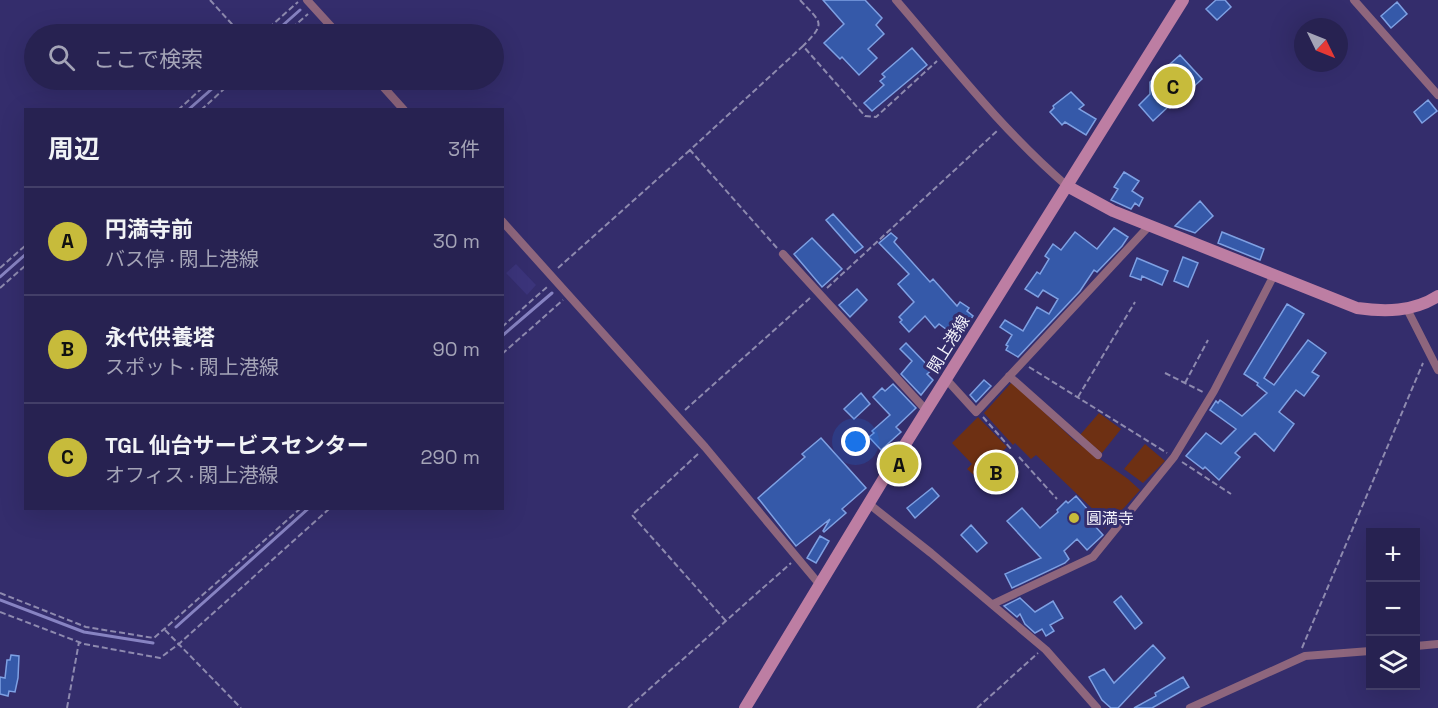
<!DOCTYPE html>
<html lang="ja">
<head>
<meta charset="utf-8">
<style>
	:root { --surface:#272251; --page:#332f5b; --text:#f1f3f6; --muted:#a4a4b7; --line:#433f68; --accent:#c7bb3b }
	body { margin:0; font-family:"Space Grotesk","Noto Sans JP",sans-serif; background:var(--page); color:var(--text) }
	.controls { position:absolute; right:18px; bottom:18px; display:grid; overflow:hidden; border-radius:0px; box-shadow:0 6px 24px #0002 }
	.controls button { width:54px; height:54px; display:grid; place-items:center; padding:0; border:0; border-bottom:2px solid var(--line); background:var(--surface); color:var(--text); font:30px sans-serif }
	.compass { position:absolute; left:1294px; top:18px; width:54px; height:54px; border-radius:50%; background:var(--surface); box-shadow:0 6px 24px #0002; rotate:133deg }
	.you { position:absolute; left:856px; top:442px; width:21px; height:21px; margin:-15px; border:4px solid #fff; border-radius:50%; background:#1a73e8; box-shadow:0 0 0 9px #1a73e833 }
	.badge { display:grid; place-items:center; width:39px; height:39px; border-radius:50%; background:var(--accent); color:#111; font-size:20px; font-weight:700 }
	.pin { position:absolute; translate:-50% -50%; border:3px solid #fff; box-shadow:0 2px 6px #0006 }
	.list { margin:0; padding:0; list-style:none }
	h2 { display:flex; justify-content:space-between; align-items:center; height:78px; margin:0; padding:0 24px; font-size:26px }
	h2 small { font-size:20px; font-weight:400; color:var(--muted) }
	.list li { display:grid; grid-template-columns:39px 1fr auto; gap:18px; align-items:center; box-sizing:border-box; height:108px; padding:0 24px; border-top:2px solid var(--line) }
	.list b { display:block; font-size:22px; white-space:nowrap }
	.list p { margin:0; font-size:20px; white-space:nowrap; color:var(--muted) }
	.list em { font-size:20px; font-style:normal; color:var(--muted) }
	.icon { flex:none; width:33px; height:33px; fill:none; stroke:currentColor; stroke-width:2; stroke-linecap:round; stroke-linejoin:round }
	.map { position:relative; flex:none; width:1438px; height:708px; overflow:hidden }
	.search { position:absolute; background:var(--surface); box-shadow:0 6px 24px #0002; left:24px; top:24px; width:480px; height:66px; display:flex; align-items:center; gap:15px; box-sizing:border-box; padding:0 21px; border-radius:33px; color:var(--muted); font-size:22px }
	.panel { position:absolute; background:var(--surface); box-shadow:0 6px 24px #0002; left:24px; top:108px; width:480px; height:402px; border-radius:0px }
	.map>svg:first-child { display:block }
</style>
</head>
<body>
<div class="map">
<svg width="1438" height="708" viewBox="0 0 1438 708">
	<rect width="100%" height="100%" fill="#342d6c"/>
	<path fill="#3b347a" d="M516 264 536 285 527 295 506 273Z"/>
	<path fill="#6e3013" d="M1012 382 1075 441 1128 479 1140 490 1105 529 1096 518 1099 515 1036 455 1031 459 1015 443 1013 445 984 413Z
		M1099 413 1121 429 1102 453 1080 435Z
		M978 417 1007 447 976 477 967 469 972 464 952 443Z
		M1145 444 1165 461 1143 483 1124 469Z"/>
	<g fill="none" stroke-linecap="round" stroke-linejoin="round">
		<path stroke="#8783c2" stroke-width="3" d="M273 34 300 10
			M188 110 222 80
			M0 277 26 254
			M502 336 552 293
			M0 600 84 632 153 643
			M176 627 309 508"/>
	</g>
	<path fill="#3559a9" stroke="#7ea0e3" stroke-width="1.5" d="M823 0H865L882 18 876 25 884 34 868 49 877 58 859 75 842 57 840 59 824 43 844 24Z
		M1216 0H1225L1231 7 1217 20 1206 9Z
		M1397 2 1407 14 1391 28 1381 16Z
		M912 48 927 65 872 111 864 103 884 85 880 81 885 77 882 74Z
		M1180 55 1202 79 1170 108 1169 106 1153 121 1139 105 1150 94V82Z
		M1071 92 1084 105 1079 109 1096 119 1086 135 1065 122 1062 125 1050 112 1054 108 1053 106Z
		M1428 100 1437 111 1422 123 1414 112Z
		M1124 172 1139 181 1132 191 1143 198 1139 206 1135 203 1131 209 1111 200 1118 189 1114 187Z
		M1200 201 1213 216 1195 233 1175 226Z
		M833 214 863 247 855 253 826 220Z
		M1114 228 1128 237 1122 246 1097 272 1094 270 1080 291 1018 357 1006 350 1008 346 1006 345 1012 335 1000 327 1005 320 1023 331 1037 307 1049 314 1058 299 1043 290 1038 297 1025 289 1037 272 1040 274 1049 259 1045 256 1053 244 1061 250 1075 232 1097 249Z
		M1222 232 1264 249 1260 260 1218 243Z
		M891 233 897 238 894 242 930 282 933 279 957 306 960 302 969 308 967 311 973 316 958 338 939 324 935 328 925 316 909 332 900 322 902 320 899 317 914 302 898 284 909 274 879 243Z
		M812 238 842 269 822 287 794 254Z
		M1183 257 1198 263 1188 287 1174 281Z
		M1137 258 1168 271 1162 285 1142 276 1141 280 1130 276Z
		M857 289 867 300 850 317 839 305Z
		M1287 304 1304 314 1264 378 1274 385 1308 340 1326 353 1312 372 1319 376 1304 396 1296 390 1279 412 1294 424 1274 451 1255 433 1235 453 1240 457 1219 480 1205 467 1203 469 1186 456 1206 433 1221 444 1236 429 1210 410 1216 401 1218 403 1220 400 1242 416 1267 393 1257 385 1258 383 1244 374Z
		M906 343 932 370 927 374 933 380 921 395 901 374 912 361 900 349Z
		M984 380 991 386 976 402 970 395Z
		M893 384 916 408 896 427 901 432 881 450 869 437 874 433 872 431 890 415 873 397 882 388 885 391Z
		M861 393 870 404 854 419 844 409Z
		M821 438 866 488 842 509 846 513 824 532 823 531 830 519 796 546 758 498 805 457 802 454Z
		M932 488 939 496 915 518 907 508Z
		M1076 496 1095 518 1094 519 1096 522 1094 525 1103 535 1087 550 1077 539 1064 551 1069 559 1065 563 1012 588 1005 574 1041 558 1007 521 1022 508 1040 528 1058 512 1057 510 1066 501 1068 503Z
		M971 525 987 543 977 552 961 535Z
		M820 536 829 541 816 563 807 558Z
		M1121 596 1142 623 1135 629 1114 602Z
		M1020 598 1035 612 1053 601 1063 618 1050 625 1054 631 1046 636 1042 629 1035 633 1025 624 1020 614 1017 617 1004 606Z
		M1153 645 1165 658 1118 708H1111L1102 700 1089 677 1104 669 1114 683Z
		M11 655 19 656 18 678 15 692 9 691 8 696 0 694V677L5 678 7 660H10Z
		M1183 677 1189 687 1152 708H1134L1156 696 1155 693Z"/>
	<g fill="none" stroke-linecap="round" stroke-linejoin="round">
		<path stroke="#8e8aaf" stroke-width="2" stroke-dasharray="6 3" stroke-linecap="butt" d="M210 0 241 34
			M800 0C821 23 827 22 803 46
			M262 34 298 2
			M285 34 308 14
			M178 110 211 80
			M201 110 234 80
			M777 248 690 150 803 46 865 116 876 117 937 61
			M0 268 26 245
			M558 268 690 150
			M0 288 26 265
			M827 288 997 131
			M502 327 547 287
			M502 354 563 300
			M1029 367 1167 453
			M1165 373 1203 392
			M1185 383 1208 340
			M1078 397 1135 302
			M685 410 810 298
			M983 417 1012 450
			M698 454 632 515 726 621
			M1019 457 1057 499
			M1182 462 1231 494
			M0 593 86 627 154 638 301 508
			M0 612 84 644 160 658 180 643 330 508
			M165 630 241 708
			M1302 648 1423 363
			M67 708 79 642
			M628 708 791 563
			M977 708 1038 653"/>
		<path stroke="#8e667d" stroke-width="8" d="M307 0 338 34
			M896 0C951 64 1003 131 1067 186
			M1354 0 1438 95
			M377 80 404 110
			M502 221 705 447 820 585
			M783 254 926 410
			M1407 309 1438 370
			M1009 376 1098 455
			M946 379 976 412 1150 225
			M869 504 931 553 1046 650 1097 708
			M993 604 1093 557 1174 457 1214 391 1274 275
			M1416 646 1438 644
			M1190 708 1305 656 1370 651"/>
		<path stroke="#bd7ea3" stroke-width="12" d="M1067 186 1113 211 1357 308C1385 312 1413 312 1438 296
			M745 708 886 475 1183 0"/>
	</g>
	<circle fill="#c7bb3b" stroke="#342d6c" stroke-width="2" cx="1074" cy="518" r="6"/>
	<g text-anchor="middle" stroke-width="6" stroke-linejoin="round" paint-order="stroke">
		<g font-size="16" fill="#f3f3fb" stroke="#342d6c">
			<text transform="translate(948 344) rotate(-58)" y="6">閖上港線</text>
		</g>
		<g font-size="16" fill="#f3f3fb" stroke="#342d6c" text-anchor="start">
			<text x="1086" y="524">圓満寺</text>
		</g>
	</g>
</svg>
<div class="controls">
<button>+</button>
<button>−</button>
<button><svg class="icon" aria-label="layers" viewBox="0 0 24 24"><path d="M12 4l9 5-9 5-9-5zM3 14l9 5 9-5"/></svg></button>
</div>
<svg class="compass" viewBox="-18 -18 36 36"><path d="M0-13l5 13h-10z" fill="#e53935"/><path d="M0 13l5-13h-10z" fill="#a4a4b7"/></svg>
<div class="you"></div>
<div class="pin badge" style="left:899px;top:464px">A</div>
<div class="pin badge" style="left:996px;top:472px">B</div>
<div class="pin badge" style="left:1173px;top:86px">C</div>
<div class="search"><svg class="icon" aria-label="search" viewBox="0 0 24 24"><circle cx="10" cy="10" r="6"/><path d="M15 15l6 6"/></svg>ここで検索</div>
<section class="panel">
<h2>周辺<small>3件</small></h2>
<ul class="list">
<li><span class="badge">A</span><div><b>円満寺前</b><p>バス停 · 閖上港線</p></div><em>30 m</em></li>
<li><span class="badge">B</span><div><b>永代供養塔</b><p>スポット · 閖上港線</p></div><em>90 m</em></li>
<li><span class="badge">C</span><div><b>TGL 仙台サービスセンター</b><p>オフィス · 閖上港線</p></div><em>290 m</em></li>
</ul>
</section>
</div>
</body>
</html>
